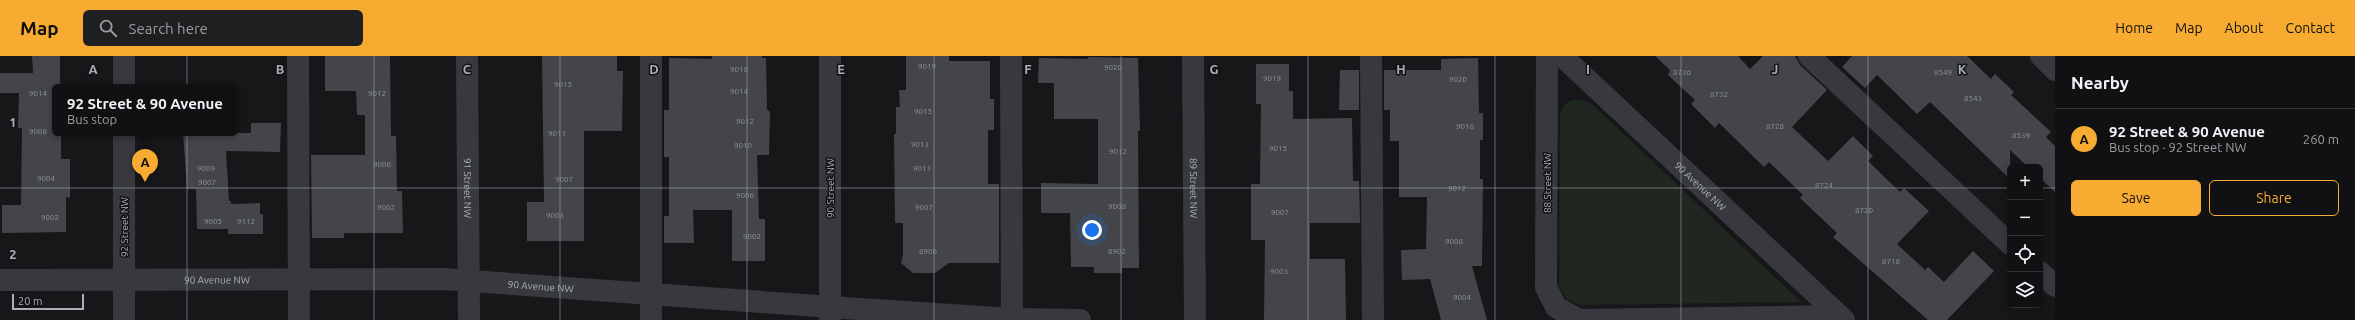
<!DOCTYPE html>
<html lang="en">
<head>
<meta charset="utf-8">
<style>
	:root { --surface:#111113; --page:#1e1f21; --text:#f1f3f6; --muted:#9c9da0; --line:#303133; --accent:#f7ac31 }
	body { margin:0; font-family:Ubuntu,sans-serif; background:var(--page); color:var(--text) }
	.controls { position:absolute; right:12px; bottom:12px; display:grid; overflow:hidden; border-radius:6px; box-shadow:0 2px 10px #0003 }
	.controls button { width:36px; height:36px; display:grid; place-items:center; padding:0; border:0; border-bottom:1px solid var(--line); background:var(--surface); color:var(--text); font:20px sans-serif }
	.scale { position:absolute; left:12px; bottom:10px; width:72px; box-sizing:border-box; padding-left:4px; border:2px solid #a9afb9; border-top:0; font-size:11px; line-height:14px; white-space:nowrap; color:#a9afb9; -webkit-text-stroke:3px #121214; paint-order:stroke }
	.you { position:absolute; left:1092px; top:174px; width:14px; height:14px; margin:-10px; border:3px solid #fff; border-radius:50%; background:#1a73e8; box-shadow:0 0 0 6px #1a73e833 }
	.badge { display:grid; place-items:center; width:26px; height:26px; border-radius:50%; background:var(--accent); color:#111; font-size:13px; font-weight:700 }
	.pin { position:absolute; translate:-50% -33px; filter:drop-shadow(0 1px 2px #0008) }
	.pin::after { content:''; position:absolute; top:21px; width:14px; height:12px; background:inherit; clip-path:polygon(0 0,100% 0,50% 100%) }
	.popup { position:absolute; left:52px; top:28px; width:186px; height:52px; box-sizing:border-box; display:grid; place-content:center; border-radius:6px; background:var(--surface); filter:drop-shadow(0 1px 3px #0005); font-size:13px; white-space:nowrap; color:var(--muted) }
	.popup b { font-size:15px; color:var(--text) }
	.popup::after { content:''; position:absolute; left:50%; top:100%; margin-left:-8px; border:8px solid transparent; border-top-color:var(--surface) }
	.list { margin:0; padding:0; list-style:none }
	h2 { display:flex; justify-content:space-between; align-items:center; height:52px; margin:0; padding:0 16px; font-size:17px }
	h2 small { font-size:13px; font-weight:400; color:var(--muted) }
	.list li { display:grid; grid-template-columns:26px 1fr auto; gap:12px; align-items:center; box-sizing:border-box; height:60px; padding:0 16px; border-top:1px solid var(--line) }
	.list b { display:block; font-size:15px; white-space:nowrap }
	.list p { margin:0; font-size:13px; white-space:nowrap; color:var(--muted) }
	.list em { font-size:13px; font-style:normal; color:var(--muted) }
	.actions { display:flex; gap:8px; padding:12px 16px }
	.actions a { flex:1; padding:9px 0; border:1px solid var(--accent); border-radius:6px; text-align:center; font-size:14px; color:var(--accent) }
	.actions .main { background:var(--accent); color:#111 }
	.icon { flex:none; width:22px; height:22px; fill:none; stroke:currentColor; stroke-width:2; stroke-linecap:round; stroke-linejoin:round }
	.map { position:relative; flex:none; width:2055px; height:264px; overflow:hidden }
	header { display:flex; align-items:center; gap:24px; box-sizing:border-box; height:56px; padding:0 20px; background:var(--accent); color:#111 }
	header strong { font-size:19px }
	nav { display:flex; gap:22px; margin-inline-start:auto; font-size:14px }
	.search { width:280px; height:36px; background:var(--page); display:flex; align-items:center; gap:10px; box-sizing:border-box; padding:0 14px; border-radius:6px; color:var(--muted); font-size:15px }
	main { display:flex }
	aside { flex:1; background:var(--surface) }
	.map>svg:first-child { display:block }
</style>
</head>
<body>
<header>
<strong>Map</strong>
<div class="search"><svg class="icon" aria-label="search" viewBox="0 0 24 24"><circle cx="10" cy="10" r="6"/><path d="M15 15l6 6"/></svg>Search here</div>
<nav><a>Home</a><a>Map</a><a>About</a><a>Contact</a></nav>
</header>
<main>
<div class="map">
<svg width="2055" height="264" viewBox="0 0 2055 264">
	<rect width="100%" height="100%" fill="#171719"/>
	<path fill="#1f2720" d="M1572 44H1583L1592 48 1801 246 1581 249 1567 244 1559 231 1560 58 1564 49Z"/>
	<path fill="#434549" d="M32 0H60V31H55V77H61V103H70V142L66 141V176L2 177V149H21L22 72H18L19 37H0V17H33Z
		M325 0H390L391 80H396L397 135H402L403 177H344V182H312L311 99H365V59H357L356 35H325Z
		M542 0H617V15H623L622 75H584V185H527V146H544Z
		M712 0H762V2H766L767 53 770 56 769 99H757L759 163H765V205H732V154H693L694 187H664V160H669V101H664V54H669V2L712 3Z
		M906 0H949V5H990V43H994V74H988V128H999V207H949L935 217H913L901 207 903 199V167H895L894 78H896V51H900L899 34H906Z
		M1655 0H1738L1750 13 1763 0H1795L1800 9 1827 34 1792 71 1828 105 1853 80 1873 100 1868 105 1900 136 1904 132 1929 155 1897 188 1925 214 1928 211 1944 226 1973 195 1994 215 1947 264H1928L1833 181 1837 177 1800 142 1803 139 1769 106 1764 111 1719 67 1715 72 1691 48 1695 44 1668 19 1670 14Z
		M1852 0H1967L1991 23 1995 18 2014 36 2011 39 2051 76 2046 81 2055 90V136L2040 122V111H2028L2010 94V123L1930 46 1917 58 1877 19 1865 32 1842 11Z
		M1088 1 1138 2 1140 75H1138L1139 212H1122V217H1094V211H1071L1070 157H1041V127L1098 128V63H1054V27H1038L1039 2 1088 3Z
		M1478 2 1479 57H1483V84H1480V123H1483L1482 210H1472L1487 264H1441L1430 223 1402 224 1401 194 1426 193 1427 141H1399V85H1390V54H1384V14H1441V3Z
		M1256 8H1289V35H1293V63L1352 62 1353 125H1359L1360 167H1310V203H1345L1346 264H1264L1265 184H1251V128H1260L1261 48H1256Z
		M1340 14H1359V54H1339Z
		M251 67H281L280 96 226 95 229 145H231V148L260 147V158H263V178H228V173H197L196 133H187L183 77H251Z"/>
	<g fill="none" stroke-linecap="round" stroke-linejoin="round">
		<g stroke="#38393e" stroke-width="22">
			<path d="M124 0V31"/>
			<path d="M298 0 299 264"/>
			<path id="s1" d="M467 0 469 264"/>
			<path d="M830 0V264"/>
			<path d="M1011 0 1012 264"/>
			<path id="s2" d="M1193 0 1195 264"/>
			<path d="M1371 0 1373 264"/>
			<path d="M1547 0 1546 231 1556 251 1579 264 1840 260"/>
			<path id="s3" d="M1562 0 1844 264"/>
			<path d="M1809 0 2010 188"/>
			<path d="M2041 0 2055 14"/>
			<path d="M124 77V264"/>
			<path d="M2040 216 2055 230"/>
			<path id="s4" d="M0 224 443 223 859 253 1012 263 1080 264"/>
			<path d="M651 264V0"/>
		</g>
	</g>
	<path fill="none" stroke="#a9afb9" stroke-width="1" stroke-opacity="0.55" d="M187 0V264M374 0V264M560 0V264M747 0V264M934 0V264M1121 0V264M1308 0V264M1495 0V264M1681 0V264M1868 0V264M0 132H2010M2040 132H2055"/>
	<g text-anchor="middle" stroke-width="3" stroke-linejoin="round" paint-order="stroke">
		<g font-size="8" fill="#90949d">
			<text x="927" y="13">9019</text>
			<text x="1113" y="14">9020</text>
			<text x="739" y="16">9016</text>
			<text x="1682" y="19">8736</text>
			<text x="1943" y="19">8549</text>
			<text x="1272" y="25">9019</text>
			<text x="1458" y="26">9020</text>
			<text x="563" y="31">9015</text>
			<text x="739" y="38">9014</text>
			<text x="38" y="40">9014</text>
			<text x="377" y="40">9012</text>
			<text x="1719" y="41">8732</text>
			<text x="1973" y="45">8543</text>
			<text x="923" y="58">9015</text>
			<text x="745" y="68">9012</text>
			<text x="1465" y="73">9016</text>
			<text x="1775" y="73">8728</text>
			<text x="38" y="78">9008</text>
			<text x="557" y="80">9011</text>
			<text x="2021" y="82">8539</text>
			<text x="920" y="91">9013</text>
			<text x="743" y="92">9010</text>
			<text x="1278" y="95">9015</text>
			<text x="1118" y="98">9012</text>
			<text x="382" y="111">9006</text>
			<text x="206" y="115">9009</text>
			<text x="922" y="115">9011</text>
			<text x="46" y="125">9004</text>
			<text x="564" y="126">9007</text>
			<text x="207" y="129">9007</text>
			<text x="1824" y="132">8724</text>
			<text x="1457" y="135">9012</text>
			<text x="745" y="142">9006</text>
			<text x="1117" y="153">9008</text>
			<text x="386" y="154">9002</text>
			<text x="924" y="154">9007</text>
			<text x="1864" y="157">8720</text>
			<text x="1280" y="159">9007</text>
			<text x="555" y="162">9003</text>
			<text x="50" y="164">9002</text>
			<text x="213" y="168">9005</text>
			<text x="246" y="168">9112</text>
			<text x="752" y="183">9002</text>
			<text x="1454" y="188">9008</text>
			<text x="928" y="198">8906</text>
			<text x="1117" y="198">8902</text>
			<text x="1891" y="208">8716</text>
			<text x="1279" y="218">9003</text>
			<text x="1462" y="244">9004</text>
		</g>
		<g font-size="10" fill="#a9afb9" stroke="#121214">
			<text transform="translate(1547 127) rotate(-90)" y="4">88 Street NW</text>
			<text dy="4" stroke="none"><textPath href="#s3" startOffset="190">90 Avenue NW</textPath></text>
			<text dy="4" stroke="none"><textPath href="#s1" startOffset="132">91 Street NW</textPath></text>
			<text transform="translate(830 132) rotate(-90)" y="4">90 Street NW</text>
			<text dy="4" stroke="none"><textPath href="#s2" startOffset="132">89 Street NW</textPath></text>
			<text transform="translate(124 171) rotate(-90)" y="4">92 Street NW</text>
			<text dy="4" stroke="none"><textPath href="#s4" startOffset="217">90 Avenue NW</textPath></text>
			<text dy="4" stroke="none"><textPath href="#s4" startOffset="541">90 Avenue NW</textPath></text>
		</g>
	</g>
	<g font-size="13" text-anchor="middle" font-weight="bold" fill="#a9afb9" stroke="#121214" stroke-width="3" stroke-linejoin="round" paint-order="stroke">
		<text x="93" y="18">A</text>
		<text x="280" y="18">B</text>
		<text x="467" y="18">C</text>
		<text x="654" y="18">D</text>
		<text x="841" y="18">E</text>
		<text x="1028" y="18">F</text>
		<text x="1214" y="18">G</text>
		<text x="1401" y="18">H</text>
		<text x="1588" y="18">I</text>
		<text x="1775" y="18">J</text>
		<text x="1962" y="18">K</text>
		<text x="13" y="71">1</text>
		<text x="13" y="203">2</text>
	</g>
</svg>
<div class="controls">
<button>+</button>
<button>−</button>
<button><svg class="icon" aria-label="locate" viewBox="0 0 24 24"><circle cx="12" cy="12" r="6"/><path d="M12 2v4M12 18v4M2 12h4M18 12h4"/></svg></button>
<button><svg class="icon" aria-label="layers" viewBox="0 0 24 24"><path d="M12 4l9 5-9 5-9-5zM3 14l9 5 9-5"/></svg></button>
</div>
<div class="scale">20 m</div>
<div class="you"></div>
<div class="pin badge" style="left:145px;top:126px">A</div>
<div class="popup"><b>92 Street &amp; 90 Avenue</b>Bus stop</div>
</div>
<aside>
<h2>Nearby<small></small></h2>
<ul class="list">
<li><span class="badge">A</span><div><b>92 Street &amp; 90 Avenue</b><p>Bus stop · 92 Street NW</p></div><em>260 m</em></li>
</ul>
<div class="actions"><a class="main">Save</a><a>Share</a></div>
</aside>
</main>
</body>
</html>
